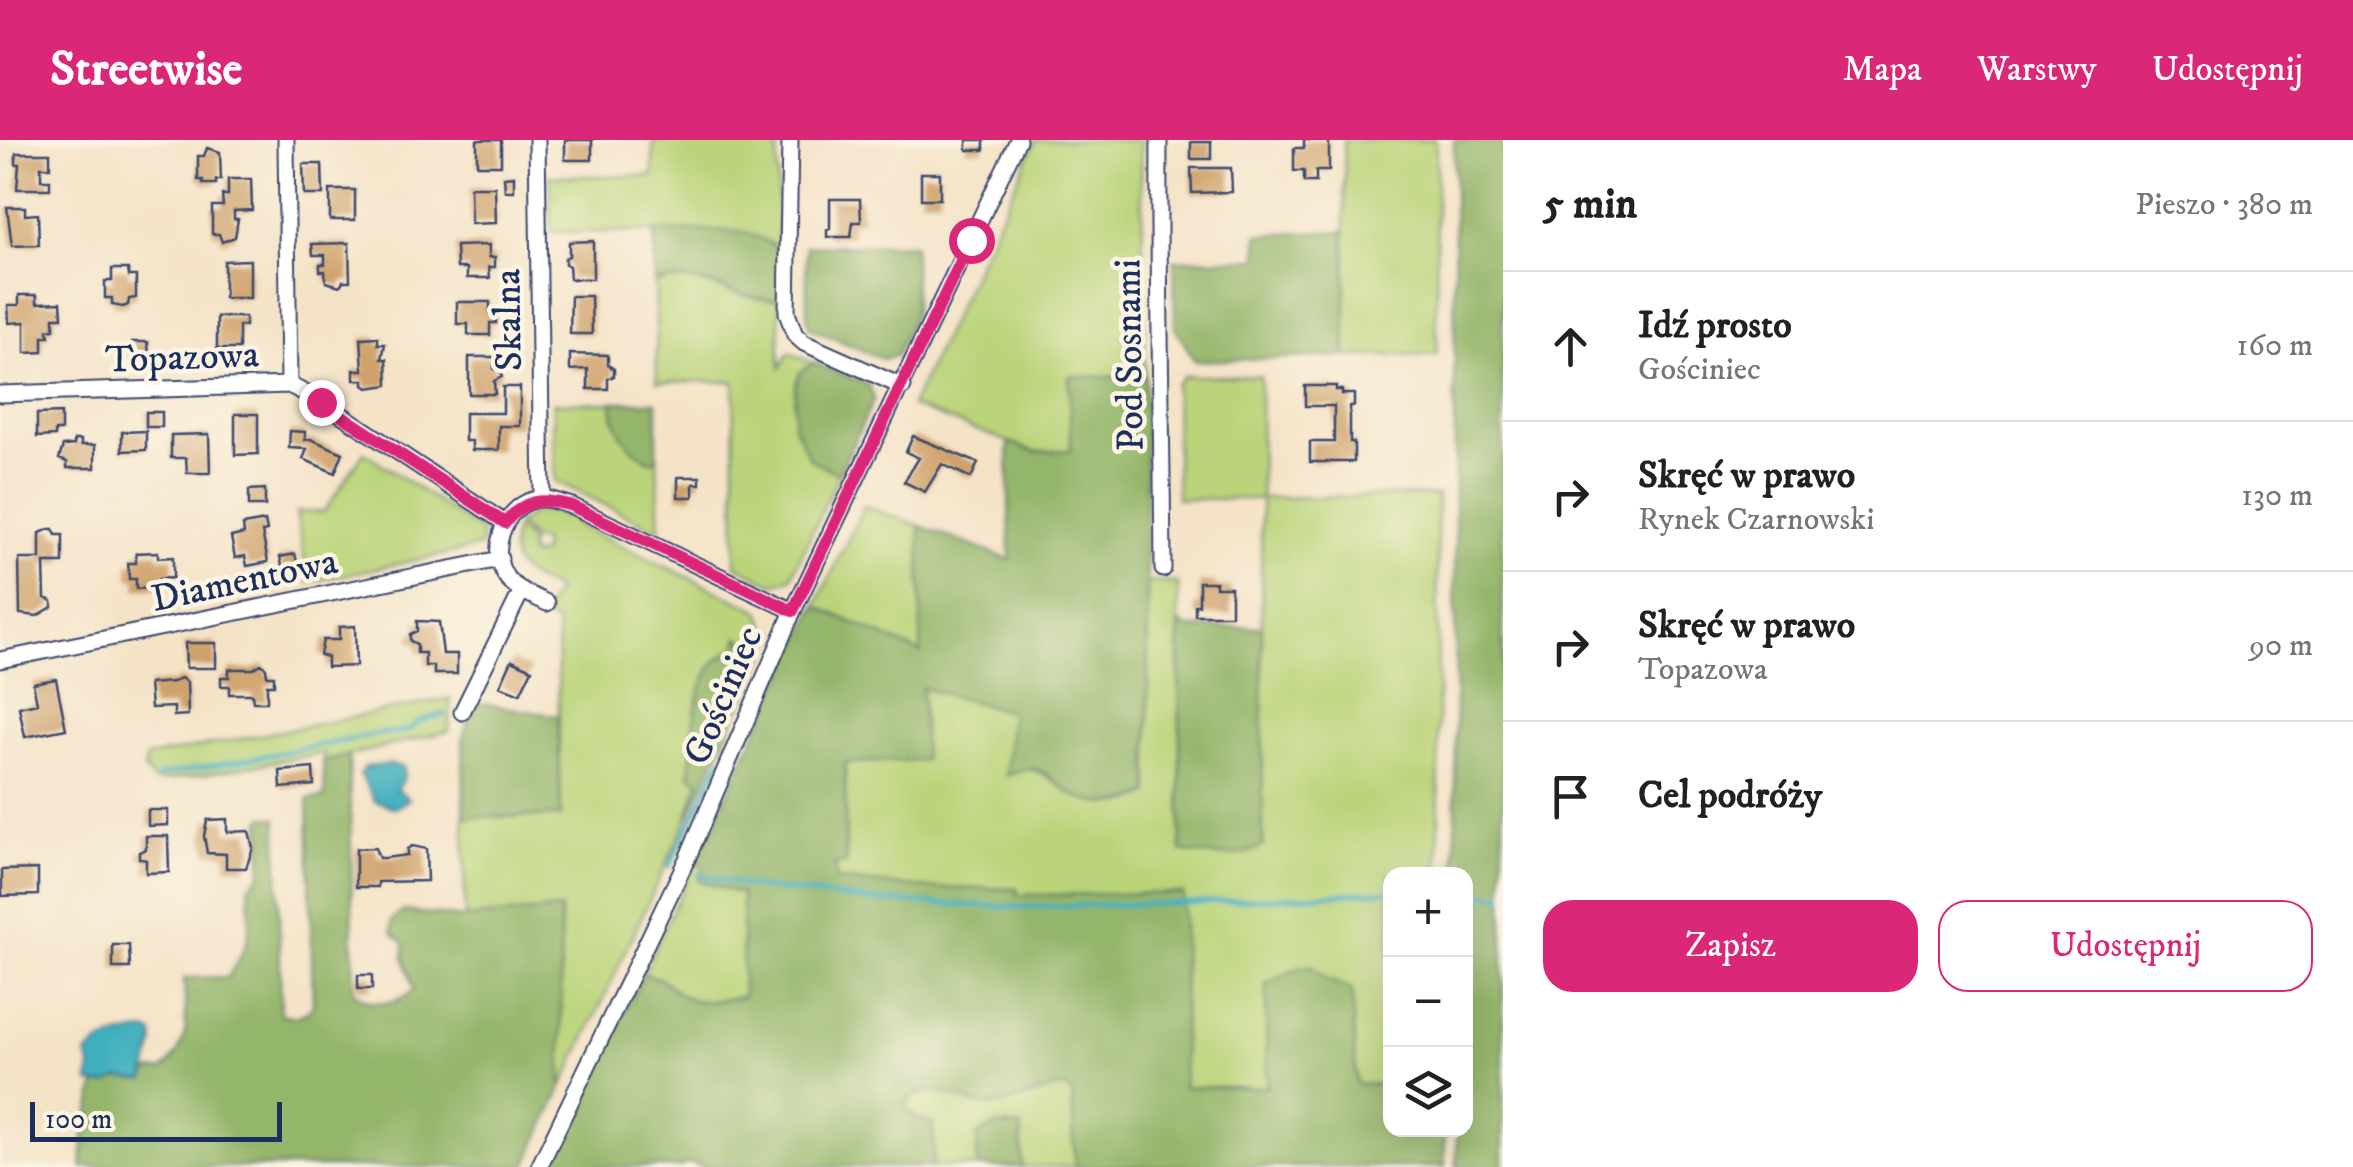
<!DOCTYPE html>
<html lang="pl">
<head>
<meta charset="utf-8">
<style>
	:root { --surface:#fff; --page:#f2f2f2; --text:#202124; --muted:#757577; --line:#e0e0e0; --accent:#db2777 }
	body { margin:0; font-family:"IM FELL DW Pica",serif; background:var(--page); color:var(--text) }
	.controls { position:absolute; right:30px; bottom:30px; display:grid; overflow:hidden; border-radius:20px; box-shadow:0 10px 40px #0002 }
	.controls button { width:90px; height:90px; display:grid; place-items:center; padding:0; border:0; border-bottom:2px solid var(--line); background:var(--surface); color:var(--text); font:50px sans-serif }
	.scale { position:absolute; left:30px; bottom:25px; width:252px; box-sizing:border-box; padding-left:10px; border:5px solid #1b2f5e; border-top:0; font-size:28px; line-height:35px; white-space:nowrap; color:#1b2f5e; -webkit-text-stroke:8px #fcf5e5; paint-order:stroke }
	.stop { position:absolute; width:30px; height:30px; margin:-22px; border:8px solid #db2777; border-radius:50%; background:#fff }
	.stop.end { background:#db2777; border-color:#fff; box-shadow:0 2px 10px #0008 }
	.list { margin:0; padding:0; list-style:none }
	h2 { display:flex; justify-content:space-between; align-items:center; height:130px; margin:0; padding:0 40px; font-size:42px }
	h2 small { font-size:32px; font-weight:400; color:var(--muted) }
	.list li { display:grid; grid-template-columns:65px 1fr auto; gap:30px; align-items:center; box-sizing:border-box; height:150px; padding:0 40px; border-top:2px solid var(--line) }
	.list b { display:block; font-size:38px; white-space:nowrap }
	.list p { margin:0; font-size:32px; white-space:nowrap; color:var(--muted) }
	.list em { font-size:32px; font-style:normal; color:var(--muted) }
	.actions { display:flex; gap:20px; padding:30px 40px }
	.actions a { flex:1; padding:22px 0; border:2px solid var(--accent); border-radius:30px; text-align:center; font-size:35px; color:var(--accent) }
	.actions .main { background:var(--accent); color:#fff }
	.icon { flex:none; width:55px; height:55px; fill:none; stroke:currentColor; stroke-width:2; stroke-linecap:round; stroke-linejoin:round }
	.map { position:relative; flex:none; width:1503px; height:1027px; overflow:hidden }
	header { display:flex; align-items:center; gap:60px; box-sizing:border-box; height:140px; padding:0 50px; background:var(--accent); color:#fff }
	header strong { font-size:48px }
	nav { display:flex; gap:55px; margin-inline-start:auto; font-size:35px }
	main { display:flex }
	aside { flex:1; background:var(--surface) }
	.map>svg:first-child { display:block }
</style>
</head>
<body>
<header>
<strong>Streetwise</strong>
<nav><a>Mapa</a><a>Warstwy</a><a>Udostępnij</a></nav>
</header>
<main>
<div class="map">
<svg width="1503" height="1027" viewBox="0 0 1503 1027">
	<rect width="100%" height="100%" fill="#fcf5e5"/>
	<filter id="ink" filterUnits="userSpaceOnUse"><feTurbulence type="fractalNoise" baseFrequency=".01" numOctaves="2"/><feDisplacementMap in="SourceGraphic" scale="20" xChannelSelector="R" yChannelSelector="G"/><feConvolveMatrix kernelMatrix="1 2 1 2 8 2 1 2 1" color-interpolation-filters="sRGB"/></filter>
	<filter id="wash" filterUnits="userSpaceOnUse"><feTurbulence type="fractalNoise" baseFrequency=".0048" numOctaves="4" result="noise"/><feDisplacementMap in="SourceGraphic" scale="40" xChannelSelector="R" yChannelSelector="G"/><feGaussianBlur stdDeviation="2.25" result="paint"/><feColorMatrix in="noise" values="0 0 0 0 0 0 0 0 0 0 0 0 0 0 0 0 0 1.4 0 .05"/><feComposite in="paint" operator="in"/></filter>
	<g filter="url(#wash)">
		<rect width="100%" height="100%" fill="#f4e3c7"/>
		<path fill="#bbd47a" stroke="#6b826c" stroke-width="2.5" d="M653 0H777L779 111 771 103 739 92H551L550 36H653Z
			M1036 0H1141L1145 237 1070 236 1071 310 1036 312 911 266Z
			M1344 0H1436L1437 215 1346 216Z
			M677 137C712 142 744 160 779 160L780 227 789 213 814 223 800 232 794 263 810 319 839 334 791 438 774 444 736 426 734 241 657 242 655 143Z
			M1183 236H1260L1261 358 1437 355 1439 734H1390V945L1355 943 1351 849 1327 840 1312 827H1302L1266 844 1267 947 1184 948 1017 755V749L926 748 836 740 835 723H846L845 623 922 547 1011 572 1023 629C1043 630 1049 638 1065 649 1090 668 1122 667 1149 654L1147 442 1178 443 1181 711 1263 706 1261 359H1177L1175 245Z
			M613 262C610 290 631 302 649 321L657 319 660 391 555 341 553 263Z
			M364 312 482 392 481 407 309 442 296 372H324Z
			M864 366 920 386 922 514 816 466Z
			M550 370 577 379 575 384 760 471 766 487 775 492 764 517 753 505 736 509 693 589 690 633 699 641 688 677 562 948 560 770 465 778 464 677 561 676 557 483 542 476 556 450C524 435 502 427 516 387L530 402 529 412 533 416 543 413V402L533 400 518 384 533 373Z
			M451 558 449 591 323 622 324 613 163 641H154L144 629 147 617Z
			M696 719 704 730 699 740 742 753 743 857C726 858 701 865 685 857 665 847 671 839 643 834Z
			M1057 948H1066L1072 953 1075 1027H1022L1021 987 998 985 977 995 978 1027H933V984L916 978 905 967 908 958C948 941 960 968 994 965 1015 964 1036 952 1057 948Z"/>
		<path fill="#94b66a" stroke="#587264" stroke-width="2.5" d="M1454 0H1503V1027H1457V990H1466V734H1456Z
			M1345 91 1346 216 1195 221 1175 188 1174 120 1258 119V95Z
			M654 92C693 92 750 81 779 111V160C732 160 706 130 655 143Z
			M914 104V174L896 216 883 219 810 188 807 178 806 106Z
			M814 223 869 245 874 259 839 334 810 319 794 286 795 247 800 232Z
			M1069 236 1145 237 1149 654C1122 667 1089 668 1064 649 1056 643 1048 632 1038 630 1026 627 1017 632 1006 636L1011 572 922 548 924 620 845 623 846 724H835L836 740 926 748 1017 749 1018 755 1183 753 1184 947H1267L1266 844 1301 827H1312L1327 840 1352 849 1356 943 1390 945V990H1444L1445 1027H1075L1072 953 1066 948H1057C1036 952 1015 964 994 965 960 968 948 941 909 958L906 968 916 978 933 984V1027H704L689 1023 679 1027H552L643 834C671 839 665 847 685 857 700 865 727 859 743 857L742 754 699 741 704 730 696 719 816 466 921 513 920 386 1010 420 1008 302 1036 312 1071 310Z
			M613 262H657V319L649 321C628 307 611 289 613 262Z
			M1179 481 1186 488 1262 487 1263 706C1237 721 1209 716 1181 711Z
			M739 497 764 517 688 677 699 641 690 634C693 594 691 523 736 509Z
			M486 564 558 576 561 676 464 677 463 598 473 565Z
			M349 615 354 853C374 868 396 865 414 850L404 817V803L392 792V780L404 771 465 778 560 769 562 948 525 1027H82L84 997 96 945 119 938 145 940 149 931 163 930C194 901 185 877 184 838L228 837C254 796 250 794 249 746L260 735 262 726 261 680 265 677 277 678 281 874C294 879 305 877 313 865L308 659 325 657 323 622Z
			M998 985 1021 987 1022 1027H978L977 995Z"/>
		<path fill="#41afbe" stroke="#2e6f8e" stroke-width="2.5" d="M389 624 403 627 404 638 397 649 409 659 396 668 375 661 360 634 365 627Z
			M148 891 153 893 154 903 145 940 119 938 105 945 89 943 91 926 87 915C97 899 130 892 148 891Z"/>
		<g fill="none" stroke-linecap="round" stroke-linejoin="round">
			<path stroke="#41afbe" stroke-width="5" d="M158 636 385 593 408 591 419 581 445 574
				M669 727 722 618
				M698 735 753 747 874 761 1014 767 1185 763 1390 751
				M1466 753 1503 756"/>
		</g>
		<g id="blocks">
			<path fill="#cfa26c" d="M477 0H501V25H477Z
				M565 0H592V20H565Z
				M967 0H984V10H967Z
				M1304 0H1329V31H1316V42H1304V31H1294V8H1304Z
				M1191 2H1211V19H1191Z
				M207 8 220 12 221 40H216V44H203V40H198V16H204Z
				M16 13H50V27H41V40H50V49H17L19 24H16Z
				M303 24H322L323 55H304Z
				M1191 28H1231L1232 52 1192 53Z
				M921 33H940V59H921Z
				M514 36V51H505L504 37Z
				M228 39H251L252 70 234 71V79H238L235 97 222 102 219 94H212V66H223L222 55H228Z
				M470 47H495L496 83 471 84Z
				M330 50H355V80H330Z
				M830 59H860L861 82H853L851 97H827V90L830 89Z
				M7 67H25V75L38 74 39 105 12 106Z
				M593 101V139H570L569 126 565 124V118L569 116V102Z
				M349 103 350 141H343L340 146 326 142 325 131H320V124H325V115H313L312 104Z
				M489 105V117H495V127H489L490 138H467V128H457L456 106Z
				M250 120V158H224V121Z
				M112 129H128L129 136H136V158L129 159 128 165 123 167 112 165V158H105V141H112Z
				M19 155H37V163L61 162 62 177H54V189L48 190 49 197H43V212L25 213V182L9 183 8 165H19Z
				M571 156H591L592 194H570Z
				M457 162H490V174H496V183H490V195H468V184H457Z
				M217 177H245V186H239V209H217Z
				M378 197V204H385L382 219H387L388 245 368 248 364 245V240H354V230H363L361 198Z
				M132 202H148L149 219H132Z
				M570 214 608 215V225L614 229V236L608 239V249H588V229L570 230Z
				M469 217H494V229H499L502 237 494 241 495 254H469Z
				M1305 246H1336V250H1342V254H1354V266H1350V302H1354V322H1310V302H1334V266H1305Z
				M503 247H520V286H499V310H472V301H465V273H503Z
				M146 272H162V287H146Z
				M61 273V291H55V296L37 297V274Z
				M235 274H258V314L235 315Z
				M146 291V310L122 311V292Z
				M290 291 305 292V300L311 299 343 313 335 333 303 319 307 309 289 308Z
				M209 294 210 333H187L186 318H171V295Z
				M913 296 978 323 971 338 942 324 925 352 904 342 919 318 906 312Z
				M74 300H81V305H95V328H67V322L59 319 63 306 74 305Z
				M678 337H700V344H693V357H678Z
				M265 349V366H249V350Z
				M265 381 267 391 262 392 268 422 247 426 245 416 235 418 231 397 244 394 243 385Z
				M49 389H53L56 395H63V423H44L45 458 52 461V467L37 476 20 474 19 419H40V393Z
				M158 412V418L173 417V438L159 439V448L136 449V439H129L128 423H136V413Z
				M295 414 299 431 284 434 280 417Z
				M1199 442H1216V447H1231V475H1195V465H1199Z
				M417 481 439 482 443 514H457V534H434V526H425V513H417V504L410 501V494L417 491Z
				M355 486 356 526 327 527V517L320 515 323 500H339V487Z
				M185 503H216V528H186Z
				M512 520 532 529 520 554 500 546Z
				M261 524 266 528 267 536H274V545H267V562H253L252 554H229V546H221V537H229V529H253Z
				M181 538 187 542 188 575 174 576V567L151 568 149 544 173 542Z
				M56 539 66 589 25 597 19 567 37 563 33 543Z
				M313 628 314 645 281 648 280 631Z
				M148 670H168V685L148 686Z
				M227 679V692L249 691 253 708 246 728H226V714L207 713 204 696 207 680Z
				M146 696H168L169 732 146 733V720L139 718V712L146 709Z
				M412 706 426 709 427 741 378 742V747H356V709L375 708 379 718H385L407 715V709Z
				M38 729V755L2 756V730Z
				M113 805H129L130 828H113Z
				M358 835H372V849H358Z"/>
		</g>
	</g>
	<g filter="url(#ink)">
		<use href="#blocks" fill-opacity="0" stroke="#3c4a6e" stroke-width="2.5"/>
		<g fill="none" stroke-linecap="round" stroke-linejoin="round">
			<defs>
				<path id="minor" d="M286 0 289 245
					M537 0 542 359
					M790 0 787 173 795 195 804 203 903 247
					M1159 0C1158 143 1162 286 1163 429
					M0 254 289 245 321 261 505 383
					M547 463C533 456 517 450 507 438 488 413 503 368 533 360 546 356 560 363 572 366L793 471
					M0 520 500 419
					M462 572 522 450
					M539 1027 687 719 793 471 1018 0"/>
			</defs>
			<use href="#minor" stroke="#3c4a6e" stroke-width="19"/>
			<use href="#minor" stroke="#fff" stroke-width="15"/>
		</g>
	</g>
	<g fill="none" stroke-linecap="round" stroke-linejoin="round" filter="url(#ink)">
		<path stroke="#db2777" stroke-width="12" d="M321 262 505 383C525 358 543 358 572 366L793 471 971 100"/>
	</g>
	<g text-anchor="middle" stroke-width="9" stroke-linejoin="round" paint-order="stroke">
		<g font-size="38" fill="#1b2f5e" stroke="#fcf5e5">
			<text transform="translate(507 180) rotate(-91)" y="13">Skalna</text>
			<text transform="translate(1128 215) rotate(-91)" y="13">Pod Sosnami</text>
			<text transform="translate(182 216) rotate(-2)" y="13">Topazowa</text>
			<text transform="translate(244 439) rotate(-12)" y="13">Diamentowa</text>
			<text transform="translate(722 555) rotate(-67)" y="13">Gościniec</text>
		</g>
	</g>
</svg>
<div class="controls">
<button>+</button>
<button>−</button>
<button><svg class="icon" aria-label="layers" viewBox="0 0 24 24"><path d="M12 4l9 5-9 5-9-5zM3 14l9 5 9-5"/></svg></button>
</div>
<div class="scale">100 m</div>
<div class="stop" style="left:971px;top:100px"></div>
<div class="stop end" style="left:321px;top:262px"></div>
</div>
<aside>
<h2>5 min<small>Pieszo · 380 m</small></h2>
<ul class="list">
<li><svg class="icon" aria-label="ahead" viewBox="0 0 24 24"><path d="M12 20V5M6 11l6-6 6 6"/></svg><div><b>Idź prosto</b><p>Gościniec</p></div><em>160 m</em></li>
<li><svg class="icon" aria-label="right" viewBox="0 0 24 24"><path d="M7 20v-9h11M14 6l5 5-5 5"/></svg><div><b>Skręć w prawo</b><p>Rynek Czarnowski</p></div><em>130 m</em></li>
<li><svg class="icon" aria-label="right" viewBox="0 0 24 24"><path d="M7 20v-9h11M14 6l5 5-5 5"/></svg><div><b>Skręć w prawo</b><p>Topazowa</p></div><em>90 m</em></li>
<li><svg class="icon" aria-label="arrive" viewBox="0 0 24 24"><path d="M6 21V4h12l-3 4 3 4H6"/></svg><div><b>Cel podróży</b></div></li>
</ul>
<div class="actions"><a class="main">Zapisz</a><a>Udostępnij</a></div>
</aside>
</main>
</body>
</html>
